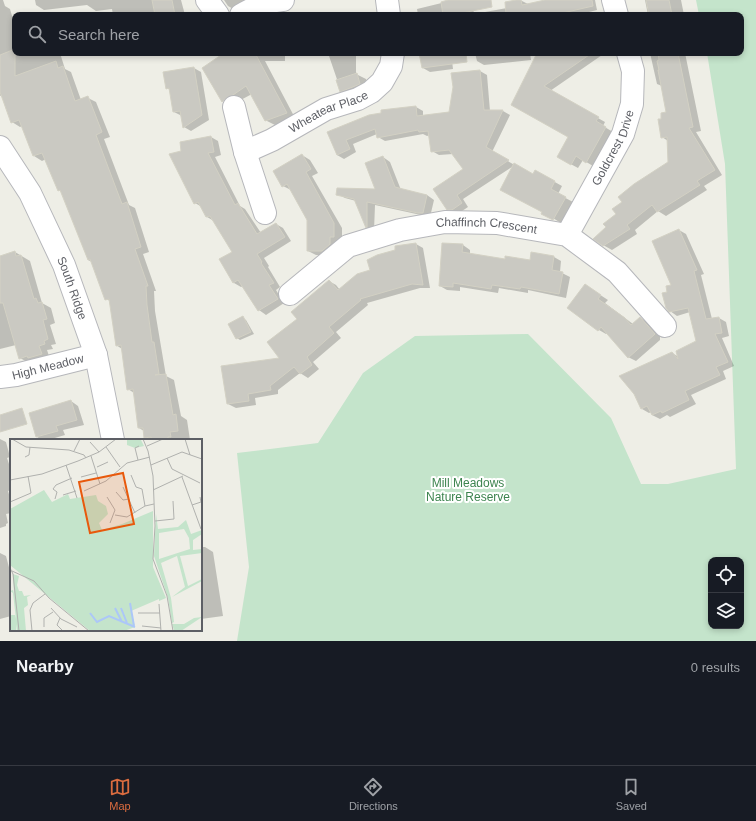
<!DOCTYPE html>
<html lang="en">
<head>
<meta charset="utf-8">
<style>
	:root { --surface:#171b24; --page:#242831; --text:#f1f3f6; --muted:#9ea1a6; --line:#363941; --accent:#db6c3f }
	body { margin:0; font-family:Arial,sans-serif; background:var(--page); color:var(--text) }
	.controls { position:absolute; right:12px; bottom:12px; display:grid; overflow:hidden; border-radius:8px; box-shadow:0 2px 6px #0003 }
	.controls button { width:36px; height:36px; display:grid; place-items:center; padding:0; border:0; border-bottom:1px solid var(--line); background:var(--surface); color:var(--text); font:20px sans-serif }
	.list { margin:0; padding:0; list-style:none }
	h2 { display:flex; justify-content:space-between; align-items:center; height:52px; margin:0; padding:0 16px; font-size:17px }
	h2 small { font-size:13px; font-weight:400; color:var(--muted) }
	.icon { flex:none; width:22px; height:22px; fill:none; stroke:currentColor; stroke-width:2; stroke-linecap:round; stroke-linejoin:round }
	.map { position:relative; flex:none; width:756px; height:641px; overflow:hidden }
	.search { position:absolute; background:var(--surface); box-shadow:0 2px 6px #0003; left:12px; right:12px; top:12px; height:44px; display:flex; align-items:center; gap:10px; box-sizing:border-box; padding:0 14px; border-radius:8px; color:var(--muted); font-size:15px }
	.sheet { height:124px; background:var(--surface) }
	nav { display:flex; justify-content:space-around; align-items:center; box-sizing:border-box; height:56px; border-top:1px solid var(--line); background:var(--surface); font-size:11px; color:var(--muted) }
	nav a { display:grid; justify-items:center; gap:2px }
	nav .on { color:var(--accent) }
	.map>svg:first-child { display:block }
</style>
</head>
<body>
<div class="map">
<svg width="756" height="641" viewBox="0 0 756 641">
	<rect width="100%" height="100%" fill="#eeeee6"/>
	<path fill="#c4e4cb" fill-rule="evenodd" d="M696 0H756V641H237L249 567 237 453 318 443 363 373 415 336 528 334 611 418 641 484H668L736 469 725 164 707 53H741V15H699ZM711 560H741V626H711Z"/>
	<path fill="#0003" d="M0 0H3L5 6 10 9 15 26V53H60L65 69 71 72 81 100 88 98 96 102 110 137 104 139 129 205 135 208 149 252 143 254 156 291H154L155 311 166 376 174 380 181 416 187 420 190 440H146L144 431 139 428 134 393 128 389 122 349 116 345 110 301 106 299 92 262 88 260 62 192 59 190 46 159 42 161 34 156 22 126 20 127 12 122 2 95 0 96Z
		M35 0H181L185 15H113L112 9 96 11 87 5 44 10 36 5Z
		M224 0H250L235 10 228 6Z
		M454 0H469L472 2 474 14 507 8 520 0 528 4 549 0H595L597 10 577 15H418L417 9Z
		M645 0H681L684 15H648Z
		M226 53H356V74L366 79 369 89 350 96 341 91 329 56H285V61H265L295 118 275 125 265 120 252 94 235 103 232 106 223 101 203 68Z
		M420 53H451L453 69 430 72 423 68Z
		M475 53H530L531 60 484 65 477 61Z
		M539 53H605L550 91 605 122 603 126 613 132 593 166 583 160 578 168 565 161 569 136 512 104Z
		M650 53H685L701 131 696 132 722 175 704 186 707 190 666 216 658 211 635 230 637 234 612 250 603 245 608 228 617 214 669 162 668 141 662 137V119L668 113 662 86 657 84Z
		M194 68 201 72 209 120 191 131 184 127 182 116 174 112 170 90 167 88Z
		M480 71 487 75 490 111H503L510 115 492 152 532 175 535 171 562 186 558 194 573 202 561 223 543 212 515 165 463 199 468 207 459 213H455L448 209 465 170 453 154 439 155 432 151 430 135 427 136 423 134 385 141 378 137 377 134 353 144 356 152 344 159 337 155 328 132 416 107 423 111V116L450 112Z
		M211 137 218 141 221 155 215 157 240 206 245 209 261 233 276 224 283 228 291 241 264 258 269 266 268 267 280 287 276 290 284 303 266 315 259 310 243 286 241 287 234 283 220 260 233 252 214 221 207 217 202 207 195 203 181 143Z
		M302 155 310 160 318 173 312 176 342 228V241L330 255H316L308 251V219L291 190 283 186Z
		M383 157 390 162 401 190 427 195 434 200 430 217 375 205 374 231 366 227 356 201 345 198 338 194 376 190Z
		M679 230 686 234 704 274 701 275 712 319 719 318 726 322 729 336 722 338 734 366 723 371 726 379 691 395 696 404 670 417 667 415 660 419 652 415 651 412 649 413 642 409 672 353 679 357 697 342 690 312 677 316 670 311 669 292 673 286Z
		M416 244 423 248 430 288H420L367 303 368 305 336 332 341 338 313 362 319 369 308 378 300 373 278 390V394L255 398 256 405 236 408 228 404 280 359 298 319 329 281 336 285 340 290Z
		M463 245 470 250V254L505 260 531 261 532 253 554 257 561 261 560 272 570 277 566 298 528 290V293L499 288 498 293 460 287V291L447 290 440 286Z
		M15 252 30 261 42 303 51 308 55 323 50 325 56 344 51 345 53 349 47 350 50 359 29 363 20 358 16 345 0 349V257Z
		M585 285 608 300 605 303 633 324 640 318 648 322 660 336V340L636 361 628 357 608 333 606 334 599 330 569 307Z
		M243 318 246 320 254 334 240 340 237 338Z
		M71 401 78 406 84 425 63 430 65 435 48 440H42L37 437Z
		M0 439 6 442 10 457 7 458 11 470V490L8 491 11 501V513L6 514 8 523 6 524V526L0 528Z
		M201 547H205L213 552 223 616 201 619Z
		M0 553 6 556 11 575V616L0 619Z"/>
	<path fill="#cac9c2" stroke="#d3d1c4" d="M152 0H172L175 15H155Z
		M448 0H491L492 7 452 15H443L441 2Z
		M516 0H521L522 5 545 0H592L593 6 554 15H506L505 2Z
		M646 0H669L672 15H649Z
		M15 49V76L56 61 58 68 63 66 75 101 88 96 102 132 96 135 122 204 127 202 141 247 135 249 148 286H146L147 305 152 342H154L159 374 155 375 166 374 173 415 176 414 178 431 170 432 171 437H168V440H151V437L144 438 143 428H138L133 389 127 390 121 345 116 346 109 299 105 300 90 259 88 260 60 190 58 191 42 153 33 156 19 120 11 123 0 92V55Z
		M224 53H255L287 113 265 121 246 86 233 95 226 98 222 102 202 68Z
		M419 53H466L467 62 422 68Z
		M537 53H592L544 86 599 117 596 121 606 127 586 163 576 156 571 165 557 157 568 137 511 105Z
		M658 53H678L693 127 689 128 715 170 697 181 700 185 657 212 652 205 627 225 630 229 603 246 593 239 606 227 603 224 616 214 612 209 622 202 618 197 634 184 668 162 667 137 661 138 658 119H661V113L666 112 658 70H659L657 61 659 60Z
		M194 67 202 115 183 128 180 111 173 112 169 88 166 89 163 72Z
		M480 70 484 110H503L486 147 509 160 457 195 462 203 452 210H447L433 189 463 169 449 150 431 152 428 131 419 132 418 130 377 138 375 129 346 140 350 149 337 155 327 132 369 115 381 113V110L416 106 417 116 449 112 453 87 451 73Z
		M357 73 360 84 340 92 336 80Z
		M211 136 214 152 208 153 235 205 238 203 257 234 276 223 285 237 257 254 262 262 261 263 274 283 269 285 278 299 258 311 238 280 233 283 219 259 232 252 210 216 206 217 198 202 194 204 169 154 181 151 180 142Z
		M302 154 311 169 306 172 334 223V237H330V244L322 251H307V220L287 184 282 187 273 171Z
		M383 156 395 187 427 195 423 213H418L367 202V227L366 228 354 199 336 195 337 188 375 189 365 163Z
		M514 163 533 174 535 170 555 181 551 189 566 197 553 220 541 214 542 212 500 190Z
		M679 229 697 270 694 271 706 319 719 317 722 333 715 334 728 362 716 367 720 375 685 391 689 400 662 413 661 411 652 415 647 406 641 409 634 394 619 376 672 352 678 359 676 351 696 341 688 308 669 312 666 308 662 293 667 292 666 286 671 285 652 241Z
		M416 243 423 285 412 284 360 299 361 300 329 327 334 333 307 357 312 365 300 374 294 367 270 386 271 390 248 394 249 401 227 404 221 366 279 358 267 342 297 319 291 312 329 280 338 290 357 274 370 270 367 260 377 255 395 250V246Z
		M442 243 463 244 462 252 505 259V256L530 260 531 252 554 256 552 270 563 272 559 294 521 287 520 289 492 285 491 289 453 283V287L439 286Z
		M15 251 16 256 21 255 34 299 36 298 38 303 42 302 47 319 43 320 48 339 44 341 45 344 39 346 42 354 28 358 27 356 19 359 3 303H0V256Z
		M585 284 601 295 598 299 625 318 631 325 640 317 655 334 628 358 601 327 598 331 567 308Z
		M243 316 251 332 236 339 228 324Z
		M71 400 77 420 56 426 58 431 36 437 29 413Z
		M22 408 27 424 0 432V415Z"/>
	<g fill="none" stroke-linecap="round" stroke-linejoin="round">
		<defs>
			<g id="minor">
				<path d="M207 0 218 15"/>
				<path d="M387 0 389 15"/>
				<path d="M613 0 617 15"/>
				<path d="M241 15C253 8 269 1 283 0"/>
				<path d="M234 107 245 152 265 213"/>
				<path id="s1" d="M0 147 30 193 64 265 96 355 113 440"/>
				<path id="s2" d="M245 152 272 140 326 109 358 99 371 92 382 82 391 66 393 53"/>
				<path id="s3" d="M567 235 623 134 632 104 633 71 628 53"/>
				<path id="s4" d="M290 294 348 246 400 230 445 222 497 223 567 235 617 272 665 326"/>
				<path id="s5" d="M0 377 16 375 96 355"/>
			</g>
		</defs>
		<use href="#minor" stroke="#b6b7bb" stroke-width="24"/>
		<use href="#minor" stroke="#fff" stroke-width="22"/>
	</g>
	<g text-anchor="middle" stroke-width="4" stroke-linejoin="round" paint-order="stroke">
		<g font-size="12" fill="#5d5f65" stroke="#fff">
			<text dy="4" stroke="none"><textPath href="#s2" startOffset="93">Wheatear Place</textPath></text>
			<text dy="4" stroke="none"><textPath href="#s3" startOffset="99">Goldcrest Drive</textPath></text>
			<text dy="4" stroke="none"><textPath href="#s4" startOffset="217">Chaffinch Crescent</textPath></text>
			<text dy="4" stroke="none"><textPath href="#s1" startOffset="159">South Ridge</textPath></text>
			<text dy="4" stroke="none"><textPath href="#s5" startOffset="49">High Meadow</textPath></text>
		</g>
		<g font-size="12" fill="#3d844f" stroke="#fff">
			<text x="468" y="487">Mill Meadows<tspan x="468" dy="14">Nature Reserve</tspan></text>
		</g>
	</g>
	<g transform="translate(10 439)">
		<rect width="192" height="192" fill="#eeeee6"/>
		<path d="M117 0 131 1 134 7 125 9 117 6ZM34 51 42 63 58 55 60 60 86 56 88 62 96 67 98 75 89 84 92 91 112 85 143 72V128L156 159 149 162V160L121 172 125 188 114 192H80L0 126V70ZM146 75 148 90 168 88 176 81 181 95 192 91V95L183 101V111L192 110V114L170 117 178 147 192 140V142L162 158 175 148 167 117 151 124 161 159 164 183 162 184 158 159 144 117ZM174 90 179 99 180 110 149 120V94ZM3 135 9 137 7 146 9 152H12L14 157 21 156 17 158 18 166 14 169 16 192H7L6 185V192H0V176H5L6 180 3 154 0 152 3 151 4 155ZM192 178 171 192 164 191 162 185H174L184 179Z" fill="#c4e4cb" fill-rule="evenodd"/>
		<path fill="none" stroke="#acc7f8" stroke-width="2" d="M120 164 124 187M105 169 112 183M111 169 117 184M80 174 87 183 99 177 125 188"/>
		<path fill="none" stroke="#b0b1ae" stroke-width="1" d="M2 0 16 8 59 11 74 16 76 19M133 0 138 12 143 37 145 87 143 120 157 157 163 192M175 0 180 16M80 3 89 13M137 7 153 0M96 8 110 28M64 12 70 0M81 17 90 45M15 18 19 16 20 8M157 19 162 30 190 44M128 21 125 9 129 7M56 26 67 59M141 26 172 13 192 20M87 28 98 23M121 36 126 48 132 50 135 67M71 38 86 34M172 38 191 90M0 41 32 35 68 22 89 13 106 0M113 48 125 74M143 51 173 37M74 52 96 42 117 24 140 18M106 53 113 61 119 60M53 56 66 52M97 58 105 71 100 84M45 60 47 53 43 50 46 46 62 39M0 63 21 54 18 37M182 66 191 63 190 58M105 76 117 78 135 67 144 65M145 82 164 80 163 62M0 129 3 135 9 192M2 132 24 142 39 159 79 192M149 165 151 192M41 169 51 180 67 188M128 174H150M50 179 47 186 53 192M132 187 151 189M34 188V179L43 173M22 192 20 171 23 164 35 155"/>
		<path fill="#e8590c" fill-opacity="0.15" stroke="#e8590c" stroke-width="2" d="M113 34 124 85 80 94 69 43Z"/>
		<rect width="192" height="192" fill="none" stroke="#5d5f65" stroke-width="2"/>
	</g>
</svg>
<div class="controls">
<button><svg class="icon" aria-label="locate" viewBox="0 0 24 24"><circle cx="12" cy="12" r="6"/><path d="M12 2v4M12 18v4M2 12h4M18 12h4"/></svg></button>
<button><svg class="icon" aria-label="layers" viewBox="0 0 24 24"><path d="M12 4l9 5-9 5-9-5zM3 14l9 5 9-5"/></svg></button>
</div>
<div class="search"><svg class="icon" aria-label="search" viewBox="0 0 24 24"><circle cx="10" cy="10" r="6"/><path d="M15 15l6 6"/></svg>Search here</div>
</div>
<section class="sheet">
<h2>Nearby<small>0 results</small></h2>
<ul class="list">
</ul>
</section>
<nav>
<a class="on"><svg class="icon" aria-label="map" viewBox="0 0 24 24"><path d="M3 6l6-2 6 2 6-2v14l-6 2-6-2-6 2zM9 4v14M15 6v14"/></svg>Map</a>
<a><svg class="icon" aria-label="directions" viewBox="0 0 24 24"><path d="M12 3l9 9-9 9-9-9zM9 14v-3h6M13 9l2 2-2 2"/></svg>Directions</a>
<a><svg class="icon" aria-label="saved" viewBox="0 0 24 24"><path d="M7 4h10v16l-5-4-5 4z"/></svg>Saved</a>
</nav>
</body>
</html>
